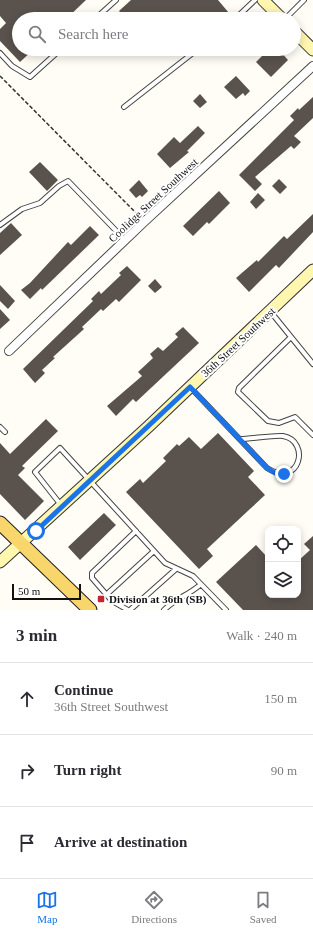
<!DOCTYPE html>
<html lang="en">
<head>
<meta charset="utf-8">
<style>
	:root { --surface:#fff; --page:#f7f7f7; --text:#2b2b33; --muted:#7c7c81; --line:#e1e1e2; --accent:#1a73e8 }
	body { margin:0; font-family:Georgia,serif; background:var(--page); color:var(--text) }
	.controls { position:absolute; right:12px; bottom:12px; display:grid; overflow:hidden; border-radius:8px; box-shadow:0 2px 10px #0003 }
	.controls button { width:36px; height:36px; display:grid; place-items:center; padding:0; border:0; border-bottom:1px solid var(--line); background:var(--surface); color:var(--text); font:20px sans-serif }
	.scale { position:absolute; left:12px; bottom:10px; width:69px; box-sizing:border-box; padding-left:4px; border:2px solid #111; border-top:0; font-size:11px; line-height:14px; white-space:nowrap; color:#111; -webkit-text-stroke:3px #fff; paint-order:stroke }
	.stop { position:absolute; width:12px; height:12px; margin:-9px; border:3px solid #1a73e8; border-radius:50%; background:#fff }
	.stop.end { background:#1a73e8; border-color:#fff; box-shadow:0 1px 4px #0008 }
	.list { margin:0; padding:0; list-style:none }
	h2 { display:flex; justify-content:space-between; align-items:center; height:52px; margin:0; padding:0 16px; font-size:17px }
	h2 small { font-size:13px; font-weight:400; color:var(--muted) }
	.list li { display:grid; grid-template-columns:26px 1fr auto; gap:12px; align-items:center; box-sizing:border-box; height:72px; padding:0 16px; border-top:1px solid var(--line) }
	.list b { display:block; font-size:15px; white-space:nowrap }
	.list p { margin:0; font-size:13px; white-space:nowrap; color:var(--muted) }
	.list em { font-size:13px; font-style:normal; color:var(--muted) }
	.icon { flex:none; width:22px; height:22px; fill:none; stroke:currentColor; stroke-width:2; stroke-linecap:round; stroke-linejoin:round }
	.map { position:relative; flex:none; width:313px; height:610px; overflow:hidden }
	.search { position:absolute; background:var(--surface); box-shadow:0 2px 10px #0003; left:12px; right:12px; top:12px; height:44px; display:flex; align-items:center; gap:10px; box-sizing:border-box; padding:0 14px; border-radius:22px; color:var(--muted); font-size:15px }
	.sheet { height:268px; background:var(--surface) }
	nav { display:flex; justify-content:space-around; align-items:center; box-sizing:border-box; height:56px; border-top:1px solid var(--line); background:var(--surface); font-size:11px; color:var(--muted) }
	nav a { display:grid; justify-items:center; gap:2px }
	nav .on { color:var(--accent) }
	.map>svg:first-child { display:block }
</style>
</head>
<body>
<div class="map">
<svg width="313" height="610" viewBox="0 0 313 610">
	<rect width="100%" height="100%" fill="#fffdf5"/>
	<path fill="#5a524d" d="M0 0H86L66 19H19V49H34L20 62 0 41V29L6 23 0 16Z
		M131 0H218L229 13 222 19H126L119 11Z
		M269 49H278L288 60 271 77 256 62Z
		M236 76 250 91 245 96 243 93 236 99 224 87Z
		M200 94 207 102 200 108 193 101Z
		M313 97V118L294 136 301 142 294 149 291 146 255 177 262 184 255 191 239 175 294 120 290 116 298 108 299 110Z
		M198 126 205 133 187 151 189 152 170 168 157 154 174 137 180 143Z
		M40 162 58 180 47 191 29 172Z
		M279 179 287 187 280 194 272 186Z
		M139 180 148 191 142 197 140 195 136 198 129 190Z
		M219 191 230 203 209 224 207 222 193 236 183 226Z
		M258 193 265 200 256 209 250 202Z
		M313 214V232L279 268 276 265 249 292 236 278 257 260 258 262 284 236 287 239Z
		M11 223 22 235 0 255V233Z
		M90 226 99 235 42 290 41 288 30 299 21 290 30 283 68 242 71 245Z
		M127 266 141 280 119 302 116 299 103 311 101 309 82 327 84 329 53 357 55 358 42 370 45 373 35 383 23 369 93 301 91 299 99 291 101 294 121 275 119 273Z
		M155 279 162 287 155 293 148 286Z
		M0 285 15 301 8 309 0 301Z
		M0 309 10 320 0 329Z
		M183 327 199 343 136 402 133 399 116 416 107 406 142 376 138 372 153 358 150 354 158 347 163 351 178 337 175 334Z
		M46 419 58 431 22 466 25 468 18 475 44 501 25 520 0 494V443L10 454Z
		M218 433 254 471 248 477 265 495 207 549 213 556 199 569 126 492 140 479 143 483 166 461 163 458 177 444 179 446 189 437 201 449Z
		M104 513 116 525 80 560 68 547Z
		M313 536V610H243L216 582 256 545 268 558V595H298V561L310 550 304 544Z"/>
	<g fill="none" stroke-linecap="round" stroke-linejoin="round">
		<defs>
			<path id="lane" d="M95 19 116 0
				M235 19 255 0
				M285 19 304 0
				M0 53 12 66 30 77 61 49
				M124 107 198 49
				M0 225 22 209 40 203 59 186 68 181 125 240
				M270 311 313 364
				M291 337 239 388 238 392 268 421 279 423 295 417 313 435
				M190 387 267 468C300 489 311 441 283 436 274 435 250 439 240 439
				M0 427 5 432
				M61 505 35 472 60 448 165 563 193 576 226 610
				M106 595 154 551
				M128 610 112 601 92 578V573L136 531
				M130 610 176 569
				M164 610C176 598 187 596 200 585"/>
			<path id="street" d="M9 351 144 222 313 66"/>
			<path id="secondary" d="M263 0 282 19
				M294 31 313 50
				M0 562 149 426 313 270"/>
			<path id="primary" d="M0 523 90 610"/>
		</defs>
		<use href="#lane" stroke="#444" stroke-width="6"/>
		<use href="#street" stroke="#444" stroke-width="10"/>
		<use href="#secondary" stroke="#333" stroke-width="13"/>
		<use href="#primary" stroke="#222" stroke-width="15"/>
		<path stroke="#333" stroke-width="1.5" stroke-dasharray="4 2" stroke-linecap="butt" d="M0 76 138 215"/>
		<use href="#lane" stroke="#fff" stroke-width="4"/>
		<use href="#street" stroke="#fff" stroke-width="8"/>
		<use href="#secondary" stroke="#fff6b0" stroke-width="11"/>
		<use href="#primary" stroke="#f9d66b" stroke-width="13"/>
	</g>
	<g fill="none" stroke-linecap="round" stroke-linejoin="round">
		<path stroke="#1a73e8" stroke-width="5" d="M36 531 190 387 267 468 275 473 284 474"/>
	</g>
	<rect fill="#c4262e" stroke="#fff" stroke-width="1.5" x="97" y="595" width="8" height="8" rx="2"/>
	<g text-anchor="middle" stroke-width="4" stroke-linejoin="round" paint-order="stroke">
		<g font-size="11" fill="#111" stroke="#fff">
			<text transform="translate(153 200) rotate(-43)" y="4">Coolidge Street Southwest</text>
			<text transform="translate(238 342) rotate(-43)" y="4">36th Street Southwest</text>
		</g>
		<g font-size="11" font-weight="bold" fill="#111" stroke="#fff" text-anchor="start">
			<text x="109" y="603">Division at 36th (SB)</text>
		</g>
	</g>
</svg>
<div class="controls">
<button><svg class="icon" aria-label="locate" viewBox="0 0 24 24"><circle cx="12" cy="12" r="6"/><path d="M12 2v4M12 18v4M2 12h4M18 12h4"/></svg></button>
<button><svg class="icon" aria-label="layers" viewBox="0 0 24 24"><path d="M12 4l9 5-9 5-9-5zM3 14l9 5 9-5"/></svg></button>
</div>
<div class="scale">50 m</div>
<div class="stop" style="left:36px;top:531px"></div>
<div class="stop end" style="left:284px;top:474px"></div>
<div class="search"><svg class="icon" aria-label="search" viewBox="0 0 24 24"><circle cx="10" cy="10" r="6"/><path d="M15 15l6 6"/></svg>Search here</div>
</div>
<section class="sheet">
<h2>3 min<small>Walk · 240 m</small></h2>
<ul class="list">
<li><svg class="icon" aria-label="ahead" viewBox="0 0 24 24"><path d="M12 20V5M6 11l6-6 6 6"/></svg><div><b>Continue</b><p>36th Street Southwest</p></div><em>150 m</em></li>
<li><svg class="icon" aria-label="right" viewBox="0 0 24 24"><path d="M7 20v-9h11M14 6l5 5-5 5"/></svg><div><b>Turn right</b></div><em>90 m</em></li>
<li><svg class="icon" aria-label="arrive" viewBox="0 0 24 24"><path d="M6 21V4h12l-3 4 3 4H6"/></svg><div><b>Arrive at destination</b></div></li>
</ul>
</section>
<nav>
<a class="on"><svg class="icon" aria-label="map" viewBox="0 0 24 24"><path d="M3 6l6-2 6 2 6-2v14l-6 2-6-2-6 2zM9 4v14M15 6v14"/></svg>Map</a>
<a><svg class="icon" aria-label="directions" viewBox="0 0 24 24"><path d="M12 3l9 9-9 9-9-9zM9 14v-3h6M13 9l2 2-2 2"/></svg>Directions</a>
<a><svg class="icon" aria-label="saved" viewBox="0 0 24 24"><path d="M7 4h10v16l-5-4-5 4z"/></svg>Saved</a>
</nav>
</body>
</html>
